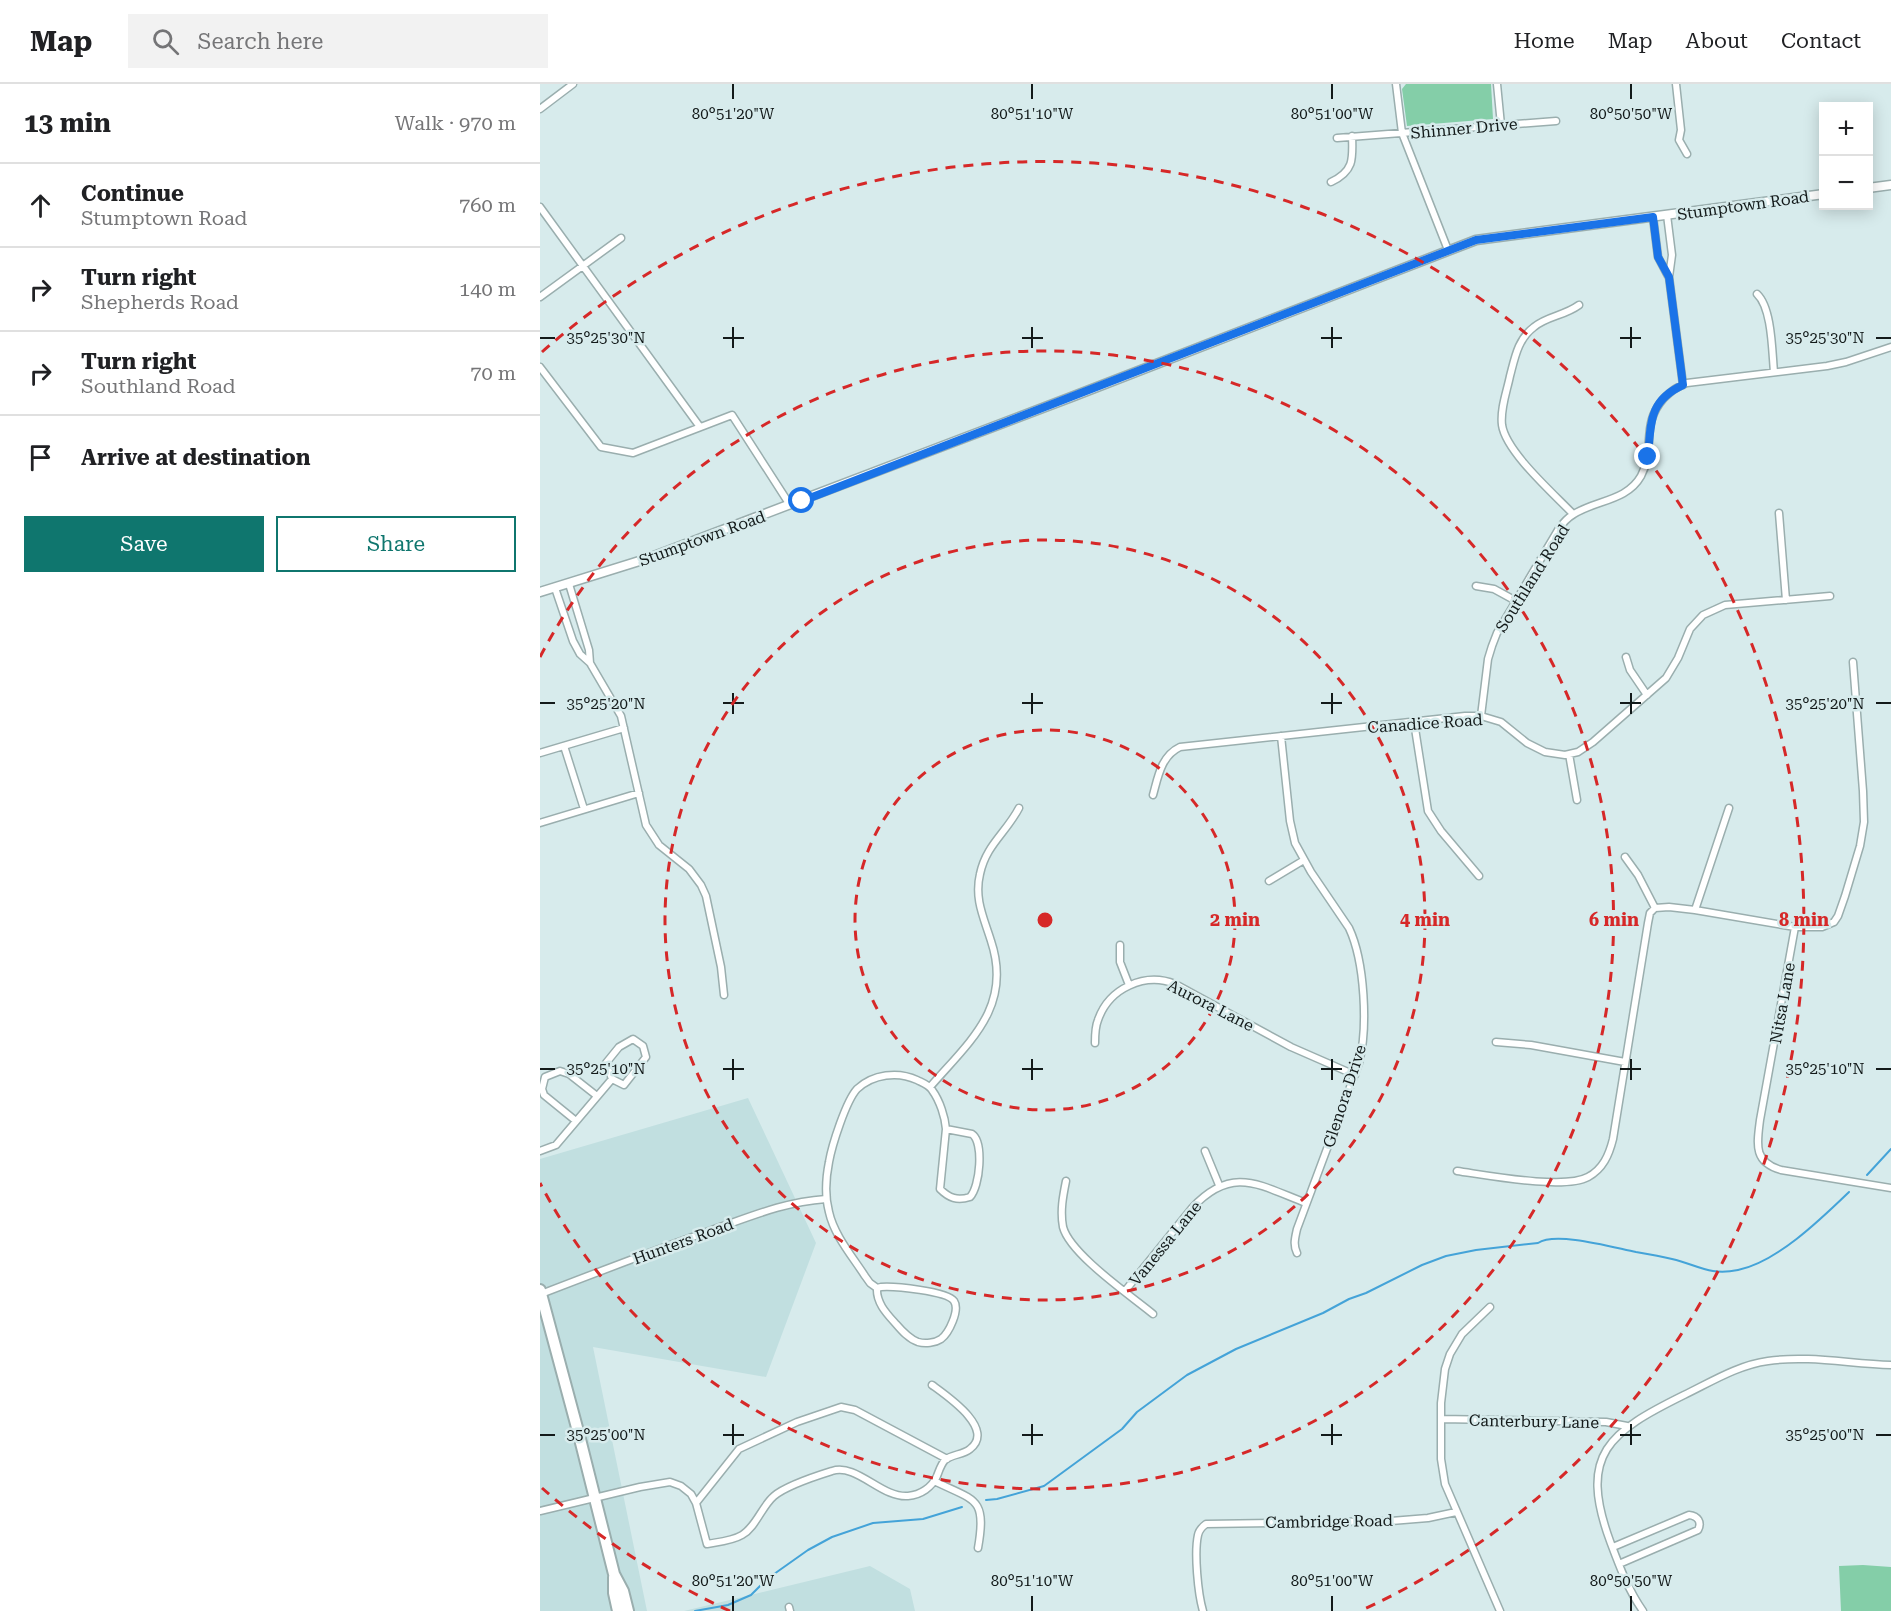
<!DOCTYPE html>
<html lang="en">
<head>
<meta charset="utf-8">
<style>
	:root { --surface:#fff; --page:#f2f2f2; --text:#202124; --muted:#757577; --line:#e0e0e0; --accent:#0f766e }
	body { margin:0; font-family:"Roboto Serif",serif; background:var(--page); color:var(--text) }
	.controls { position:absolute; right:18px; top:18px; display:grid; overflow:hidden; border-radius:0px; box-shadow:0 3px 15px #0003 }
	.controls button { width:54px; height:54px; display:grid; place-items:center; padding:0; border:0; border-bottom:2px solid var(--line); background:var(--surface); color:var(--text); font:30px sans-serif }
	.stop { position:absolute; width:18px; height:18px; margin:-14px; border:4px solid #1a73e8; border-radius:50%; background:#fff }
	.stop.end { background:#1a73e8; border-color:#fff; box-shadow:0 2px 6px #0008 }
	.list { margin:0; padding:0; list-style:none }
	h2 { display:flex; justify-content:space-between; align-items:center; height:78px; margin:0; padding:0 24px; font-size:26px }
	h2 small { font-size:20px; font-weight:400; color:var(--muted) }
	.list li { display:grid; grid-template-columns:39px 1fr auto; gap:18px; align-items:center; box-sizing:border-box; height:84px; padding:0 24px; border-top:2px solid var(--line) }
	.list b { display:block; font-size:22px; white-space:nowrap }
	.list p { margin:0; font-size:20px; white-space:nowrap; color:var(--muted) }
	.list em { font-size:20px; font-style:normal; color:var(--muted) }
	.actions { display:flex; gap:12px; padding:18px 24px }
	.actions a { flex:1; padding:14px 0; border:2px solid var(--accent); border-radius:0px; text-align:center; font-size:21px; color:var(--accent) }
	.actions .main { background:var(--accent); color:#fff }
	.icon { flex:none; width:33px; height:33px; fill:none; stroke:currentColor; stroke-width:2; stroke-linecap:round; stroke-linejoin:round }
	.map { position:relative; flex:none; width:1351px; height:1527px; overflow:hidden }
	header { display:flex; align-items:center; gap:36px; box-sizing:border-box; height:84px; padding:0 30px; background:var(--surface); border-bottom:2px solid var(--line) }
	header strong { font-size:28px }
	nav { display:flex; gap:33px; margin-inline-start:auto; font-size:21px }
	.search { width:420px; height:54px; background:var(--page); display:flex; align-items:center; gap:15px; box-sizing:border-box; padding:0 21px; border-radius:0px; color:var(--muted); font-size:22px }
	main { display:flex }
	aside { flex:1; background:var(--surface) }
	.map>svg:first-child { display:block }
</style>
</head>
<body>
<header>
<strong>Map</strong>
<div class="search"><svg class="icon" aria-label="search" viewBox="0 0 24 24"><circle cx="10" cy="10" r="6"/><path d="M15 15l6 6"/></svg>Search here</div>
<nav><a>Home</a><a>Map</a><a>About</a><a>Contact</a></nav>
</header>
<main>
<aside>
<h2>13 min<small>Walk · 970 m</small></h2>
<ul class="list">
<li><svg class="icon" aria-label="ahead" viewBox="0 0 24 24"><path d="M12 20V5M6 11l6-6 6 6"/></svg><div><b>Continue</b><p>Stumptown Road</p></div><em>760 m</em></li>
<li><svg class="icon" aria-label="right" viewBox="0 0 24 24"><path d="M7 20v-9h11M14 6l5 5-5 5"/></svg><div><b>Turn right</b><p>Shepherds Road</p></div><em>140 m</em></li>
<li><svg class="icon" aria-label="right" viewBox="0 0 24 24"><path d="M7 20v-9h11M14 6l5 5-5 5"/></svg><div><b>Turn right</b><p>Southland Road</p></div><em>70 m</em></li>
<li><svg class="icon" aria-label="arrive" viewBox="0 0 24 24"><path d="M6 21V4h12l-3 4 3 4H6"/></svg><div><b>Arrive at destination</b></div></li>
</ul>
<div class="actions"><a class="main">Save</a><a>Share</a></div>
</aside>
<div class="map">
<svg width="1351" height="1527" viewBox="0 0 1351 1527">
	<rect width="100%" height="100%" fill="#d7ebec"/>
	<path fill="#c1dfe0" d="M208 1014 276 1159 226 1293 53 1263 107 1527H0V1075Z
		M330 1482 370 1505 375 1527H144Z"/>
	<path fill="#84cea8" d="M866 0H951L953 35 867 42 862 5Z
		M1323 1481 1351 1483V1527H1301L1299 1482Z"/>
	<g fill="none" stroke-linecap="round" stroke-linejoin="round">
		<path stroke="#44a3d8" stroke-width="2" d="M1327 1091 1351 1065
			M446 1416 457 1415 504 1402 582 1345 597 1328 647 1291 696 1265 783 1229 809 1215 826 1209 882 1181 906 1172 936 1166 998 1159C1016 1147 1075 1164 1096 1168 1108 1170 1120 1172 1132 1175 1158 1181 1169 1192 1198 1186 1237 1178 1281 1135 1309 1108
			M155 1527 188 1521 211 1511 227 1495 268 1466 292 1453 333 1439 383 1435 422 1423"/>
		<defs>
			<path id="minor" d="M856 0 862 49 908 166
				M957 0 961 41
				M1136 0 1141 46 1139 56 1147 70
				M0 25 33 0
				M797 54 1016 37
				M791 98C814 87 813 75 812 52
				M0 123 160 343
				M1127 131 1132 171 1129 193 1143 301
				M1113 133 1118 173 1128 192
				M1217 210C1232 224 1232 267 1234 288
				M0 213 81 154
				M0 283 61 363 93 369 192 331 250 421
				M1239 429 1246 516
				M1033 430C1014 410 966 368 962 341 960 325 967 307 970 292 975 273 978 255 994 243 1007 232 1024 232 1039 221
				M29 500 49 566 50 579
				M936 502 954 505 976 517
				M15 504 33 557 40 570 50 579 81 632 106 741 119 761 149 785 161 801 166 812 181 883 184 911
				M1086 573 1090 586 1107 611
				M941 632 948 575 952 562 957 549 1018 446C1022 440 1027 434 1034 430 1056 416 1087 417 1101 392 1116 364 1100 341 1124 314 1131 307 1138 302 1147 299L1287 282 1306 278 1351 263
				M874 638 888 727 901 747 939 792
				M741 652 750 737 755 759 771 788 809 844C825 878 828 944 819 979L757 1145C755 1154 753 1161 757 1169
				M24 662 44 725
				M0 669 84 644
				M1029 670 1037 716
				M613 711C618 693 621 672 640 663L925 632H941L961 638 987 659 1005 668 1025 671 1038 668 1053 658 1126 594 1138 574 1150 545 1163 531 1185 521 1290 512
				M0 739 99 709
				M1085 773 1098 791 1115 824
				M729 797 764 776
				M1115 824 1129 823 1155 826 1255 843H1282L1294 838 1298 832 1305 812 1320 762 1324 738 1323 707 1313 578
				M1155 826 1189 724
				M1255 843 1220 1036C1217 1060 1213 1078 1241 1086L1351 1104
				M580 861V878L589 901
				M93 955 103 962 106 973 84 1001 72 995 66 979 79 963Z
				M956 958 991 961 1085 978
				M555 959C555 951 555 943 558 936 569 904 605 888 635 900L751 963 815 991
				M390 1003C429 958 473 923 451 857 444 834 434 815 440 790 446 761 466 749 479 724
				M36 1037 4 1011 2 1005 5 993 20 987 29 990 57 1012
				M406 1045 432 1050C444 1058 440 1103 430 1113 417 1117 409 1114 400 1105Z
				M0 1067 16 1061 72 995
				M665 1067 679 1101
				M917 1087C946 1091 1024 1106 1048 1093 1063 1085 1069 1071 1073 1055L1108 839 1110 829 1115 824
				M526 1097C523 1112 520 1127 523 1143 530 1170 590 1211 613 1230
				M341 1203C354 1202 407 1207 414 1217 420 1226 409 1249 401 1255 395 1259 385 1260 378 1258 369 1255 362 1247 356 1240 347 1230 336 1219 337 1204Z
				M337 1204 330 1199 325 1192C312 1172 294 1151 289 1128 285 1113 286 1093 289 1078 292 1061 306 1017 317 1005 333 990 358 987 377 996 383 999 389 1001 392 1006 400 1017 405 1033 406 1045
				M585 1207 652 1124C692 1081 719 1101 766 1119
				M1 1210C58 1188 115 1166 172 1146 212 1132 244 1118 286 1115
				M950 1223 922 1250 910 1270 905 1285 901 1319V1375L905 1400 960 1527
				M901 1335 1066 1338 1087 1342
				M394 1397C435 1417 447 1413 438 1464
				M156 1419 199 1365 257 1338 301 1323 315 1326 407 1375
				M0 1427 100 1403 130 1398 141 1402 151 1410 156 1419 167 1460C178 1458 192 1457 202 1451 216 1443 222 1422 234 1412 247 1401 276 1392 292 1387 317 1379 341 1414 368 1412 381 1411 392 1403 397 1392 399 1387 401 1380 405 1376 412 1370 423 1371 430 1365 456 1345 407 1312 392 1301
				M1073 1463 1149 1431C1158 1432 1162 1438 1158 1446L1079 1480
				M249 1523 250 1527
				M663 1527C658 1510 654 1469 658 1451 659 1446 662 1443 666 1440L851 1437 888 1434 916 1428
				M1103 1527C1088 1506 1079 1481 1070 1457 1038 1370 1069 1348 1144 1311 1171 1298 1198 1281 1228 1277 1269 1271 1310 1280 1351 1281"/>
			<path id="tertiary" d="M1328 104 1351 101
				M0 508 109 474 534 312 936 156 1284 110"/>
			<path id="primary" d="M0 1206 39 1351 74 1490 83 1507 88 1527
				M74 1493V1509L78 1527"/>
		</defs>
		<use href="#minor" stroke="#9aaeae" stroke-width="9"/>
		<use href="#tertiary" stroke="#9aaeae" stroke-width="11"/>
		<use href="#primary" stroke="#9aaeae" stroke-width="14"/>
		<use href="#minor" stroke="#fff" stroke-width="6"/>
		<use href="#tertiary" stroke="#fff" stroke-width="8"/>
		<use href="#primary" stroke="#fff" stroke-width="10"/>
	</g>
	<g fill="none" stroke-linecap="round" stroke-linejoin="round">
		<path stroke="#1a73e8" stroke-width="8" d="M262 417 936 156 1113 133 1118 173 1129 193 1143 301C1108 317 1111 340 1108 373"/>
	</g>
	<path fill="none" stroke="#131a1a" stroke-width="2" d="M193 0V15M492 0V15M792 0V15M1091 0V15M193 243V264M492 243V264M792 243V264M1091 243V264M0 254H15M183 254H204M482 254H503M781 254H802M1080 254H1101M1336 254H1351M193 609V630M492 609V630M792 609V630M1091 609V630M0 619H15M183 619H204M482 619H503M781 619H802M1080 619H1101M1336 619H1351M193 975V996M492 975V996M792 975V996M1091 975V996M0 985H15M183 985H204M482 985H503M781 985H802M1080 985H1101M1336 985H1351M193 1340V1361M492 1340V1361M792 1340V1361M1091 1340V1361M0 1351H15M183 1351H204M482 1351H503M781 1351H802M1080 1351H1101M1336 1351H1351M193 1512V1527M492 1512V1527M792 1512V1527M1091 1512V1527"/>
	<g fill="none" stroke="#d62828" stroke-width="3" stroke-dasharray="10 8">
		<circle cx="505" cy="836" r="190"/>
		<circle cx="505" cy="836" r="380"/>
		<path d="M0 573A569 569 0 1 1 0 1099"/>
		<path d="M190 1527A759 759 0 0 1 2 1404M2 268A759 759 0 1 1 820 1527"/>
	</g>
	<g text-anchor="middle" stroke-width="5" stroke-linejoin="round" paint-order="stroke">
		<g font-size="16" fill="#131a1a" stroke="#d7ebec">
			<text transform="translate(924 44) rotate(-5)" y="6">Shinner Drive</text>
			<text transform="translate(1203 121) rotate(-8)" y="6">Stumptown Road</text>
			<text transform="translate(162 454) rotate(-20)" y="6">Stumptown Road</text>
			<text transform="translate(992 494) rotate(-58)" y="6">Southland Road</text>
			<text transform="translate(885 639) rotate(-4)" y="6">Canadice Road</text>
			<text transform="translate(1242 919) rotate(-80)" y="6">Nitsa Lane</text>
			<text transform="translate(671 921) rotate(27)" y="6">Aurora Lane</text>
			<text transform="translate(804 1012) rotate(-72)" y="6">Glenora Drive</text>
			<text transform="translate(143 1157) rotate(-20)" y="6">Hunters Road</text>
			<text transform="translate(625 1159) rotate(-51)" y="6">Vanessa Lane</text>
			<text transform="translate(994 1337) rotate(1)" y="6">Canterbury Lane</text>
			<text transform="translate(789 1437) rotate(-1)" y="6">Cambridge Road</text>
		</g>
	</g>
	<g font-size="15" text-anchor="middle" fill="#131a1a" stroke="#d7ebec" stroke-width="5" stroke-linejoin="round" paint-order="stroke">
		<text x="193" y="35">80°51'20"W</text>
		<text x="492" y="35">80°51'10"W</text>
		<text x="792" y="35">80°51'00"W</text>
		<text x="1091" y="35">80°50'50"W</text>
		<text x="66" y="259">35°25'30"N</text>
		<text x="1285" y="259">35°25'30"N</text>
		<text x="66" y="625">35°25'20"N</text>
		<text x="1285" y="625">35°25'20"N</text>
		<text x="66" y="990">35°25'10"N</text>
		<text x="1285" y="990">35°25'10"N</text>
		<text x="66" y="1356">35°25'00"N</text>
		<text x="1285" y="1356">35°25'00"N</text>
		<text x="193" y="1502">80°51'20"W</text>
		<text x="492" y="1502">80°51'10"W</text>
		<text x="792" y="1502">80°51'00"W</text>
		<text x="1091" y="1502">80°50'50"W</text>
	</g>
	<circle cx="505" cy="836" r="9" fill="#d62828" stroke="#d7ebec" stroke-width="3"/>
	<g font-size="18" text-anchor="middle" font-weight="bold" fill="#d62828" stroke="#d7ebec" stroke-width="5" stroke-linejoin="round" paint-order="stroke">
		<text x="695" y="842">2 min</text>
		<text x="885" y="842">4 min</text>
		<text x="1074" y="842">6 min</text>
		<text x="1264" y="842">8 min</text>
	</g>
</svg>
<div class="controls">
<button>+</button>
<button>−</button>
</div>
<div class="stop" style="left:262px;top:417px"></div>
<div class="stop end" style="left:1108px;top:373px"></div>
</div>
</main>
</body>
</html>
